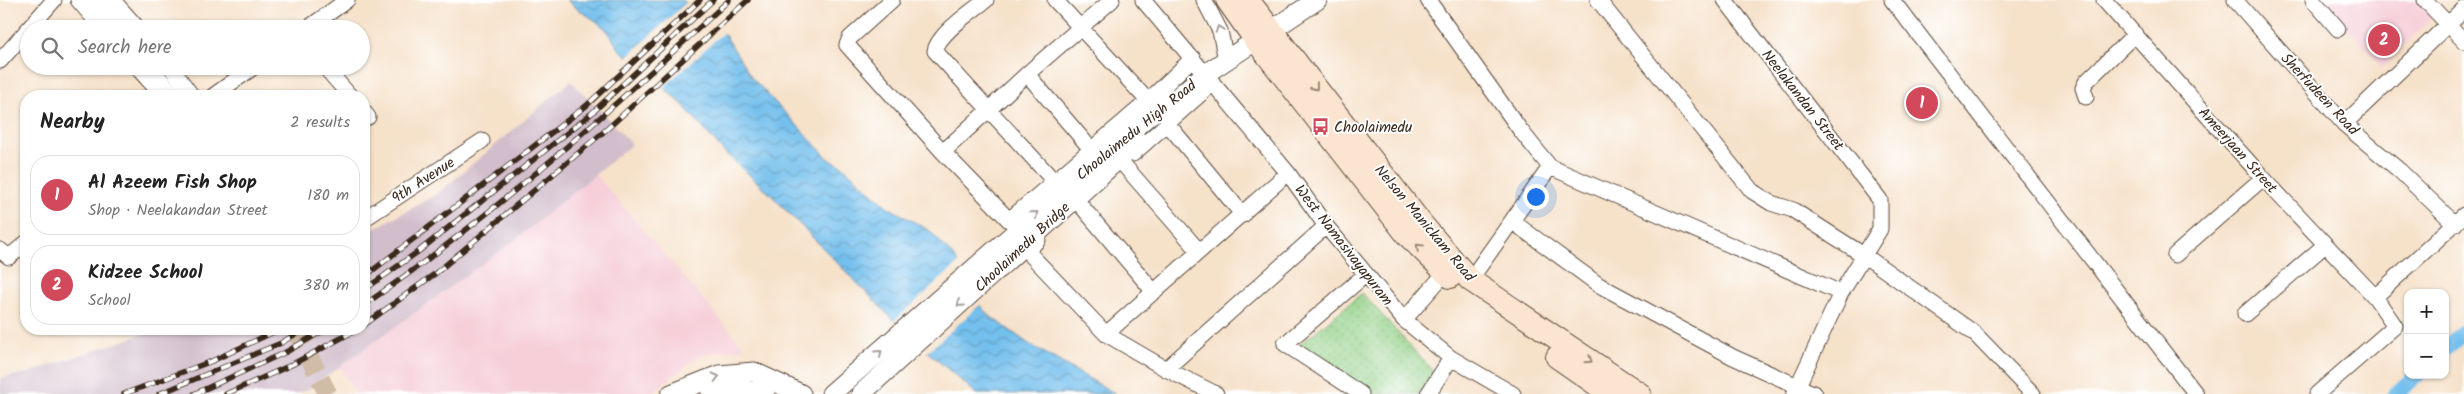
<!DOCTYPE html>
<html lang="en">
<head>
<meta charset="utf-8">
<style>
	:root { --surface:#fff; --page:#f6f6f6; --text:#222; --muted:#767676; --line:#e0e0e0; --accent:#d1495b }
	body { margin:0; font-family:Kalam,sans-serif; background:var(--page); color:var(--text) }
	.controls { position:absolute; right:15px; bottom:15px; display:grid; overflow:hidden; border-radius:10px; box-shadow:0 1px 4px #0004 }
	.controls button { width:45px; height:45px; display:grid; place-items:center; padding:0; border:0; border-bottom:1px solid var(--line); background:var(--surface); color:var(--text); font:25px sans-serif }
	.you { position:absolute; left:1535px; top:196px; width:18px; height:18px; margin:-12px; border:4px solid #fff; border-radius:50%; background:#1a73e8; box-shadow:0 0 0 8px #1a73e833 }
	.badge { display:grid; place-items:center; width:32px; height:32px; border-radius:50%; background:var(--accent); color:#fff; font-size:16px; font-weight:700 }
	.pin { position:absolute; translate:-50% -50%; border:2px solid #fff; box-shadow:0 1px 5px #0006 }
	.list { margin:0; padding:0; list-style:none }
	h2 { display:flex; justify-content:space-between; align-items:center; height:65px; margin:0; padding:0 20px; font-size:21px }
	h2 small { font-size:16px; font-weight:400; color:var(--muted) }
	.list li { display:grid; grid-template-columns:32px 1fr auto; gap:15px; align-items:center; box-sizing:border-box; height:80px; margin:0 10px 10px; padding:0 10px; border:1px solid var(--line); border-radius:20px }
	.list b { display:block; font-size:19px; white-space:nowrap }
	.list p { margin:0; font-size:16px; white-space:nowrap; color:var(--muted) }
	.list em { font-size:16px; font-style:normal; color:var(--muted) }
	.icon { flex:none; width:28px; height:28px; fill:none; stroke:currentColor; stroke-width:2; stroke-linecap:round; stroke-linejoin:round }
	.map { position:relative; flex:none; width:2464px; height:394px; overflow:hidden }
	.search { position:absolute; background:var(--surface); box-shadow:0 1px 4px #0004; left:20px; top:20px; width:350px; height:55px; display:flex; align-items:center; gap:12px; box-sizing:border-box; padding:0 18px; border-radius:28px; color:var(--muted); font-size:19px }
	.panel { position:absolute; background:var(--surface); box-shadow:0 1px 4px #0004; left:20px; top:90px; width:350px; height:245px; border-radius:20px }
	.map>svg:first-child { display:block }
</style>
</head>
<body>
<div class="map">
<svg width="2464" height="394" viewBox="0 0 2464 394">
	<defs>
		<pattern id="park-dots" width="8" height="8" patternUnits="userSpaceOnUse" patternTransform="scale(1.25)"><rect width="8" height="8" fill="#91d086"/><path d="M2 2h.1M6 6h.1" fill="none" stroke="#78a96d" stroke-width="1.8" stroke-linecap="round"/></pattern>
		<pattern id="water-waves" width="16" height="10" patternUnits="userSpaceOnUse" patternTransform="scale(1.25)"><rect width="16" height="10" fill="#73bfed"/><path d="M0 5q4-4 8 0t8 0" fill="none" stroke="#609bbf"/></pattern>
	</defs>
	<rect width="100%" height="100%" fill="#fff"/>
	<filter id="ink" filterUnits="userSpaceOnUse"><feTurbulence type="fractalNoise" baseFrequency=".02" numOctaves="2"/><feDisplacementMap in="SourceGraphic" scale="10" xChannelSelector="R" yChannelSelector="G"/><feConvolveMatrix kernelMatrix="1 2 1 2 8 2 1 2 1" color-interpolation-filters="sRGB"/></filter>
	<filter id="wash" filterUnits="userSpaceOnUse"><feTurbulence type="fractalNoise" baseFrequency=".0096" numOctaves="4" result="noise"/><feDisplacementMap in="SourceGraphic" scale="20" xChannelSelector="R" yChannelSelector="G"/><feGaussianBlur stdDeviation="1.12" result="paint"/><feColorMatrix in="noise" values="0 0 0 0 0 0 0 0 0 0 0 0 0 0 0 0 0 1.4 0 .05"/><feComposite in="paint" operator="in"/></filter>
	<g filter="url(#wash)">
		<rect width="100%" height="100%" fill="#f6e1c9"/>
		<path fill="#f6cfd9" d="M2325 0H2424L2437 12 2382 68Z
			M595 174 745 348 700 355 650 394H355L340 367 514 241Z"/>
		<path fill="#d1bdcb" d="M571 81 632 144 514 241 309 389 295 394H0V378L28 373 158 329H364V234L436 195Z"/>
		<path fill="url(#park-dots)" stroke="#667d52" d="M1362 293 1434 372 1419 394H1364L1297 347Z"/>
		<path fill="url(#water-waves)" stroke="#577486" d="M567 0H683L725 35 752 78 830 160 841 165 888 207 930 231 956 259 977 301 990 316 1029 344 1116 394H977L909 336 767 191 723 151 682 104 618 48C613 40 610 32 602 26 591 16 579 12 567 0Z"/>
		<path fill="#f6e1c9" d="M688 1 725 31 662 89 627 57Z
			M961 261 971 287 982 303 926 353 893 322Z"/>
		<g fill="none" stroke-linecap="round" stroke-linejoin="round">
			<path stroke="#73bfed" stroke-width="16" d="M2445 349 2464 332
				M2396 394 2417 375"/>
		</g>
	</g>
	<g filter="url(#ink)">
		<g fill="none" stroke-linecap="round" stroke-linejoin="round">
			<path stroke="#d1bca7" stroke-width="19" stroke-dasharray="19 9" stroke-linecap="butt" d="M295 329 328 394"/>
			<defs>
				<path id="minor" d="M78 0 103 29
					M892 0 850 38 847 45 943 152 1009 220 1148 101 1193 58
					M986 0C972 11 938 34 935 51L1054 181
					M1055 0 1148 101
					M1143 0 1288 173 1326 226 1404 320 1451 358 1513 394
					M1204 0 1220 31 1226 60
					M1428 0 1521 131 1550 167 1841 293
					M1598 0 1752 191 1771 203 1793 210 1865 256 1974 333 2033 394
					M1725 0 1880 200V229L1841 293 1794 394
					M1892 0 2196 394
					M2104 0 2263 178 2375 297 2395 326 2317 394
					M2235 0 2344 124 2400 171 2455 224
					M2313 0 2338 29
					M2425 0 2464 41
					M307 29 347 0
					M0 61 54 0
					M136 66 152 84
					M170 66 192 96
					M324 66 350 96
					M1027 74 1090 148
					M213 96 255 66
					M2086 97 2083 88 2086 82 2135 34
					M364 112 368 117
					M1167 123 1243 215
					M2344 124 2464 9
					M943 152 1027 74 1112 0
					M1133 154 1213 83
					M1123 164 1199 251
					M1078 202 1154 292
					M364 219 482 141
					M1513 222 1599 285 1733 357 1815 394
					M1038 240 1027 251 1106 334 1166 369 1216 394
					M0 250 9 257 26 243
					M2175 255 2263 178
					M1470 280 1550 167
					M2375 297 2464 215
					M2245 314 2325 245
					M1404 320 1445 273
					M1106 334 1288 173
					M1166 369 1326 226
					M1361 394 1285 344 1365 275
					M1428 394 1451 358"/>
				<path id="tertiary" d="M91 0 115 29
					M110 0 136 29
					M147 66 172 96
					M671 394 719 375 754 372 801 394
					M711 394 734 388 765 394
					M831 394 1148 116 1179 96 1205 74 1317 0
					M861 394 1138 141"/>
				<path id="secondary" d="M1227 0 1256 41 1407 235 1450 277
					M1248 0 1422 224 1470 280 1640 394
					M1557 357 1610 394"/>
			</defs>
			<use href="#minor" stroke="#574538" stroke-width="17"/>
			<use href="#tertiary" stroke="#574538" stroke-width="21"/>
			<use href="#secondary" stroke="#574538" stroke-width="24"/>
			<use href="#minor" stroke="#fff" stroke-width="15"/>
			<use href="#tertiary" stroke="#fff" stroke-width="19"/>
			<use href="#secondary" stroke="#fce5d0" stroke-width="22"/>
			<defs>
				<path id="rail" d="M364 277 586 106 700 0
					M364 290 419 251 592 113 713 0
					M364 305C495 215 613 108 729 0
					M364 325 436 273 607 129 748 0
					M124 394 212 361 280 329
					M159 394 281 343 304 329
					M194 394 286 352 326 329
					M226 394 291 365 358 329"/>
			</defs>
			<use href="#rail" stroke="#3b2a1e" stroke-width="5.5"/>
			<use href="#rail" stroke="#fff" stroke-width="4" stroke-dasharray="11" stroke-linecap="butt"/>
		</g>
		<defs><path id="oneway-chevron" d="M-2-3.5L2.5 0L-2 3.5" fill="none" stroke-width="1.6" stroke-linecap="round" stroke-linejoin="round" transform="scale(1.25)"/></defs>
		<g stroke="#a79f9a">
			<use href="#oneway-chevron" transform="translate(1219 29) rotate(-110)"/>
			<use href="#oneway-chevron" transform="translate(1035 214) rotate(-41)"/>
			<use href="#oneway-chevron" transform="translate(960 304) rotate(138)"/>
			<use href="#oneway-chevron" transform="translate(879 353) rotate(-42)"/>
			<use href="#oneway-chevron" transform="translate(716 377) rotate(-14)"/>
		</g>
		<g stroke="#9c8877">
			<use href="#oneway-chevron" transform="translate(1315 87) rotate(52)"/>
			<use href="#oneway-chevron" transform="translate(1419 247) rotate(-136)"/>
			<use href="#oneway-chevron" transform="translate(1589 360) rotate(34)"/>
		</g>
	</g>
	<defs>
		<symbol id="bus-bare" viewBox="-9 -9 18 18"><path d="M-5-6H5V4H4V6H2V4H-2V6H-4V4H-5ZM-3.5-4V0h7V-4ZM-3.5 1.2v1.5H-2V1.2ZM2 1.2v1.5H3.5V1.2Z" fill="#d1495b" stroke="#fff" stroke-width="2.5" paint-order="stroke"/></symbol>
	</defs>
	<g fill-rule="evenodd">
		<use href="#bus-bare" x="1308" y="114" width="25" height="25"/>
	</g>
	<g text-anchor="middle" stroke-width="4" stroke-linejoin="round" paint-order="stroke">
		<g font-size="15" fill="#3b2a1e" stroke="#fff">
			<text transform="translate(2320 94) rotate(47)" y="5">Sherfudeen Road</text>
			<text transform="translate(1803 100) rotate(52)" y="5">Neelakandan Street</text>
			<text transform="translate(1136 130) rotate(-39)" y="5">Choolaimedu High Road</text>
			<text transform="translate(2238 150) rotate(48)" y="5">Ameerjaan Street</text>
			<text transform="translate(423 180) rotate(-33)" y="5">9th Avenue</text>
			<text transform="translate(1425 223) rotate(50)" y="5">Nelson Manickam Road</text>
			<text transform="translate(1344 245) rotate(52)" y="5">West Namasivayapuram</text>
			<text transform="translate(1022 247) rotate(-43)" y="5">Choolaimedu Bridge</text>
		</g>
		<g font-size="15" fill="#3b2a1e" stroke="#fff" text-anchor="start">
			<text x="1334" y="132">Choolaimedu</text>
		</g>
	</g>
</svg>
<div class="controls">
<button>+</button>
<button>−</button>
</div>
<div class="you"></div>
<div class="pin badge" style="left:1922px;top:103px">1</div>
<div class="pin badge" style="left:2384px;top:40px">2</div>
<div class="search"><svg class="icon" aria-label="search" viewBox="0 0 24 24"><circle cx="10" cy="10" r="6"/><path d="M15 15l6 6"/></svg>Search here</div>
<section class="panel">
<h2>Nearby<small>2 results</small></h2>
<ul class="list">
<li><span class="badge">1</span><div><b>Al Azeem Fish Shop</b><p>Shop · Neelakandan Street</p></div><em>180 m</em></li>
<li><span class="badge">2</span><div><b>Kidzee School</b><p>School</p></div><em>380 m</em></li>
</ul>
</section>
</div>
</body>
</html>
